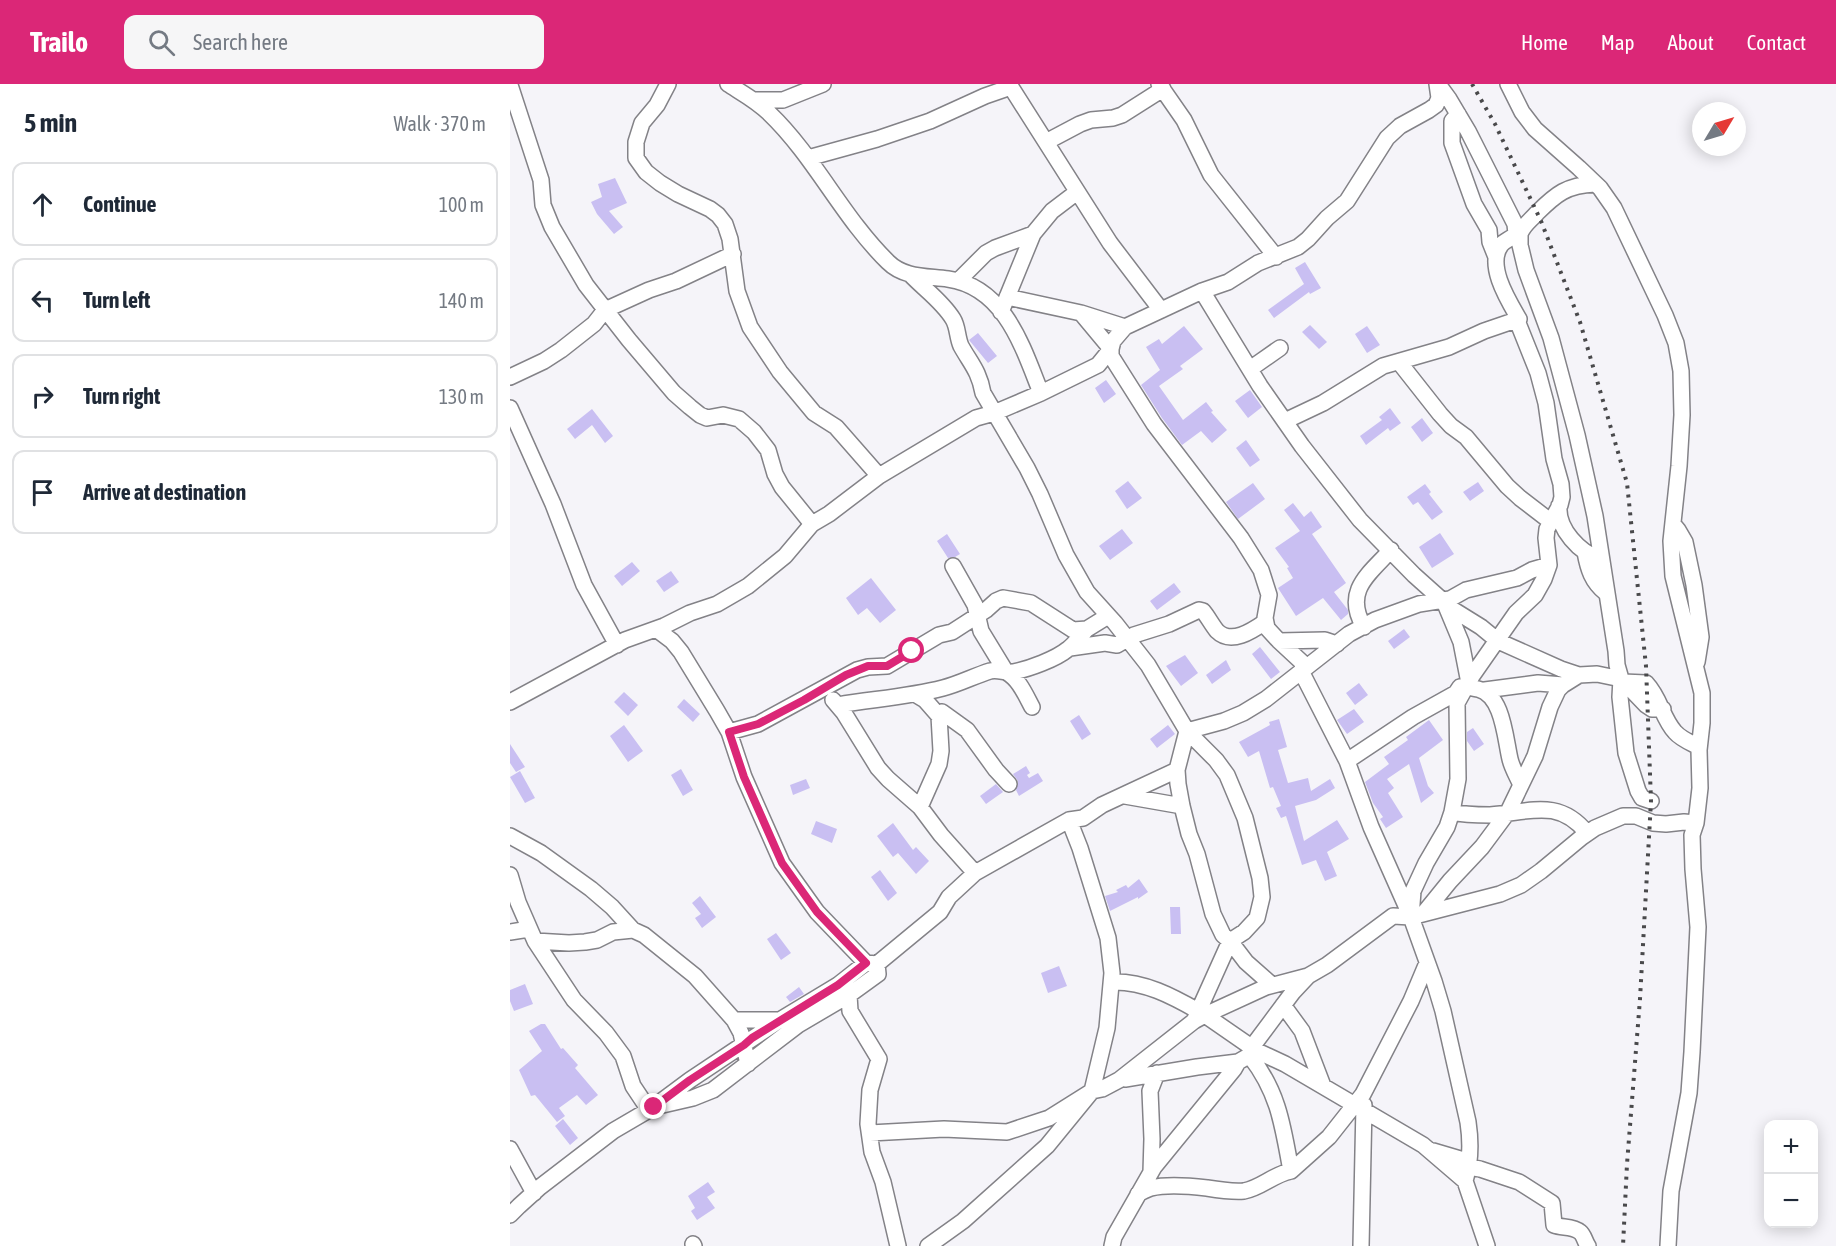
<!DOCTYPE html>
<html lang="en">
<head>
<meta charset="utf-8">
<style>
	:root { --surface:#fff; --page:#f6f6f7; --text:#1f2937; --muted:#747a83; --line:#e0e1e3; --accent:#db2777 }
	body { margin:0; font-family:"Asap Condensed",sans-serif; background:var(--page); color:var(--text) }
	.controls { position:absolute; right:18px; bottom:18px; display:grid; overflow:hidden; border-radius:12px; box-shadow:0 3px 15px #0003 }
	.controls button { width:54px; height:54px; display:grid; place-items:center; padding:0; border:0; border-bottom:2px solid var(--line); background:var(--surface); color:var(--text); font:30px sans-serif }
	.compass { position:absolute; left:1182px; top:18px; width:54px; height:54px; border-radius:50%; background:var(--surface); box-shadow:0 3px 15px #0003; rotate:52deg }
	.stop { position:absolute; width:18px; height:18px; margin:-14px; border:4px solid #db2777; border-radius:50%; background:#fff }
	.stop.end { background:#db2777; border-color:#fff; box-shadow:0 2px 6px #0008 }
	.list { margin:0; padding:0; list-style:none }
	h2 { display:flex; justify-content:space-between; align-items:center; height:78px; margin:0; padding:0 24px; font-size:26px }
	h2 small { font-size:20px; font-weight:400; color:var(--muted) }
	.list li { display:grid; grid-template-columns:39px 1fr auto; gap:18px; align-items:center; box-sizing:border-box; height:84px; margin:0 12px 12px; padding:0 12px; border:2px solid var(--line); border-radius:12px }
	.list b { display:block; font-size:22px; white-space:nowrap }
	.list em { font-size:20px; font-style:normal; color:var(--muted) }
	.icon { flex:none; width:33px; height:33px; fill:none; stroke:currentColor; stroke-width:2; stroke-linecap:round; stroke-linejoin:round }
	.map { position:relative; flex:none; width:1326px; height:1162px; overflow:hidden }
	header { display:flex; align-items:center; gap:36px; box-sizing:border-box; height:84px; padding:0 30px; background:var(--accent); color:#fff }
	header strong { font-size:28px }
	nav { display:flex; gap:33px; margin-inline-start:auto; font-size:21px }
	.search { width:420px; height:54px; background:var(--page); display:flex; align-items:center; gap:15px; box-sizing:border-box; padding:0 21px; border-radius:12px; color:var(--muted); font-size:22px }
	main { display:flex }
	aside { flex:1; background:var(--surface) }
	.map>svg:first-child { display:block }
</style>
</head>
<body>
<header>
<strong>Trailo</strong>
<div class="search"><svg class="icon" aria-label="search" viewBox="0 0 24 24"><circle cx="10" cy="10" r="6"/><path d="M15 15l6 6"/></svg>Search here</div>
<nav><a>Home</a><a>Map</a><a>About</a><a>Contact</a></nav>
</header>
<main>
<aside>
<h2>5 min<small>Walk · 370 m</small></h2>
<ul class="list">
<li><svg class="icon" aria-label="ahead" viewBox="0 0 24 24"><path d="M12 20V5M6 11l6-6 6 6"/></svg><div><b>Continue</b></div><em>100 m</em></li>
<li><svg class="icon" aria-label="left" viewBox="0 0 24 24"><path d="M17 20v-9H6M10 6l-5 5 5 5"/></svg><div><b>Turn left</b></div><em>140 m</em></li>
<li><svg class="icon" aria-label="right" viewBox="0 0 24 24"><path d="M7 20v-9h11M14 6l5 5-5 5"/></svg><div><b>Turn right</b></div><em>130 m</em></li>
<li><svg class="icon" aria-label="arrive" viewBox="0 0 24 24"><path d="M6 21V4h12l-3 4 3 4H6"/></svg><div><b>Arrive at destination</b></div></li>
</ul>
</aside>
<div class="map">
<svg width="1326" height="1162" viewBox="0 0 1326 1162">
	<rect width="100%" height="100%" fill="#f5f4f9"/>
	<path fill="#c9bff2" d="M105 94 117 119 99 127 113 143 104 150 87 130 81 118 92 113 88 100Z
		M795 178 811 204 800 210 799 208 764 234 758 226 794 200 785 184Z
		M800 241 817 258 809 265 792 248Z
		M674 242 693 265 670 282 673 285 649 302 673 336 696 318 703 327 701 328 717 346 702 359 691 347 672 361 652 334 631 301 650 286 636 263 649 255 652 260Z
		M857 242 870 261 857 269 845 250Z
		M468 249 487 272 478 279 459 256Z
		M596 296 606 310 594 319 585 304Z
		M740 306 752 323 738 334 725 317Z
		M880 324 891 339 880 347 878 344 856 361 850 352 872 336 869 333Z
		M82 325 103 352 95 359 82 341 65 355 57 345Z
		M912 334 923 349 912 358 901 343Z
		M736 356 750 376 740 383 726 364Z
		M618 397 632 414 617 425 605 407Z
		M968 398 974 407 960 417 953 408Z
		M743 399 755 415 728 435 716 418Z
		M915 400 921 408 919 410 933 428 922 436 908 418 903 421 897 413Z
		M783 419 794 433 801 427 812 443 802 450 836 499 824 508 838 526V530L831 536 813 514 786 532 768 504 783 494 777 484 779 483 765 464 790 447 774 426Z
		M612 445 623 459 600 476 589 462Z
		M930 449 944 470 922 484 909 463Z
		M437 450 450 470 445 473 438 474 427 457Z
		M122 478 130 487 112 502 104 492Z
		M161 487 169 498 154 508 146 497Z
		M361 494 386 526 370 539 357 524 348 531 336 514Z
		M664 499 671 508 647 526 640 517Z
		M894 545 900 553 884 565 878 557Z
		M750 563 770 588 761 595 742 570Z
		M675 571 688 589 671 602 656 582Z
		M716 576 721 586 702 600 696 591Z
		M849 599 858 611 845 621 836 609Z
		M114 608 128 621 118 632 104 618Z
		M174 615 190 630 183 638 167 623Z
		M844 625 854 638 837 650 827 636Z
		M569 631 581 650 572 656 560 637Z
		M769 635 777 663 768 666 778 699 798 694 801 707 820 695 825 704 806 716 785 722 794 757 827 736 839 755 817 768 827 792 815 797 806 776 792 781 776 732 771 734 766 724 771 722 763 703 760 704 749 667 738 673 729 658 760 641 759 638Z
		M919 636 933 656 909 674 918 702 924 709 911 719 899 680 877 695 884 704 878 709 893 733 876 744 870 735 873 733 863 719 855 698 879 680 874 673 898 656 896 653Z
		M114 641 133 667 118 678 100 652Z
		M658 641 665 650 647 664 640 655Z
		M963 644 974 660 964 667 957 657V648Z
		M0 660 15 683 6 688 0 679Z
		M516 682 520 689 517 691 519 694 528 689 533 697 509 712 506 706 508 697 503 690Z
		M171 685 183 706 173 712 161 691Z
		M10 687 25 714 15 719 0 693Z
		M296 695 300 704 283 711 280 701Z
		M486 700 493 708 476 720 470 712Z
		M306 737 327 745 322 759 301 750Z
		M383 739 403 766 406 763 419 777 406 790 388 769 383 773 367 752Z
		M370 786 387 809 378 817 361 793Z
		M629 795 638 808 628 815V813L600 827 595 812 608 808 606 806 616 801 618 804Z
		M190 812 206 833 192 844 185 834 191 830 182 819Z
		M660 823H670L671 850H661Z
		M266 849 281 869 271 876 257 855Z
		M549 882 557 902 538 909 531 889Z
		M15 900 23 920 4 927 0 917V906Z
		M289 903 294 910 280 918 276 913Z
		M31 940H35L51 965 53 964 68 981 65 984 88 1011 76 1021 67 1011 49 1024 55 1032 47 1038 25 1011 21 1012 9 986 32 967 19 947Z
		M53 1035 68 1054 60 1061 45 1042Z
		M198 1098 205 1108 197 1113 205 1124 187 1136 181 1127 185 1124 178 1112Z"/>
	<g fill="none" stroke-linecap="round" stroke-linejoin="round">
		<defs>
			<path id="street" d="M158 0 147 21 132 39 126 58V74L136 88 150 99 168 110 200 125 208 131 215 140 220 155 227 207 240 243 270 288 304 329 326 343 369 392
				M218 0C232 9 247 17 259 29 305 73 332 133 378 178 394 194 417 192 438 195 495 203 513 264 531 309
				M499 0 600 159 651 226
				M649 0 674 36 701 91 766 173
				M928 0 939 15 958 47 1005 140 1006 150H1010V161L1016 186 1041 254 1067 351 1085 432 1106 567 1107 581 1111 595 1110 613 1116 669 1128 707 1132 714 1141 717
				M998 0 1012 28 1025 45 1069 84 1090 104 1104 124 1155 231 1166 259 1171 287 1172 331 1169 382 1161 457 1163 492 1192 609V639L1189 666 1190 704 1186 739 1182 751 1183 785 1188 843 1182 968 1179 1009 1161 1107 1158 1162
				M0 1 31 96 33 121 42 143 76 201 119 256 164 309 180 323 190 331 197 334 213 331 229 335 244 348 258 366 265 390 272 403 302 440
				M245 16H273L313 0
				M948 30 942 37V59L964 120 979 146 980 158 986 173
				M536 58 570 40 581 36 603 34 612 31 653 5
				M298 74 367 55 420 37 475 12 501 3
				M1010 150C1014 140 1020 137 1027 129 1046 110 1057 101 1085 100
				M400 190C414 205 432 217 443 235 448 243 447 253 451 262 461 280 469 287 473 309L517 384 530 410 556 471 577 508 605 539 638 581 677 647 667 686 668 700 672 722 679 750 687 770 703 830 713 851 720 857 736 878 762 901
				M448 197 476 169 485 164 523 150
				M692 207 750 302 792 362 850 436 904 491 942 525 971 543 988 557 1051 585 1069 591 1087 590 1111 595 1136 621 1142 625H1153
				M497 213 571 229 615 243
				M491 228 523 150 542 127 567 108
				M571 229 601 265V272L644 340 731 454 751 486 759 511 755 534 757 544 769 557 797 583
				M889 278 930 330 941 342 956 353 997 402 1010 414 1040 437
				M740 285 770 264
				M0 293 34 277 51 266 84 240 95 226 139 206 166 197 223 170
				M0 324 43 420 74 501 107 561
				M775 337 813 319 873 282 939 263 974 247 1009 235
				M1049 422C1047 445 1070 469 1090 475
				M1163 440 1168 446 1175 458 1184 501 1191 553 1187 578
				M1075 468C1078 485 1082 498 1096 509
				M443 482 465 521 471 547 496 588C509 595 515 610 522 623
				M936 522 951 558 959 599
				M854 543C833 507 859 490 881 466
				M146 545 162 557 171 568 207 627 219 648 234 693 272 779 307 828 356 879 367 880
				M769 557 815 556 827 560
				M560 564 595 559 607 561 624 551 659 540 689 526 693 527C698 533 702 541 707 547 721 561 742 547 755 538
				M791 587 837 677 861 743 901 833 924 897 933 927 958 1038C961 1058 961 1077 955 1097
				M1113 598 1136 599C1151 615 1152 634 1165 648 1171 655 1181 659 1189 663
				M975 606 1028 599 1053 601
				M405 610 415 616 429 632 432 628 457 646 486 686 499 700
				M323 616 334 629 368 684 378 695 410 723 431 751 465 789
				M0 618 115 556 154 542 180 529 207 520 238 502 275 472 302 440 319 430 369 392 466 334 484 329 531 309 588 281 601 265 603 257 615 243 692 207 718 198 748 179 788 163 798 155 817 134 837 117 877 54 890 42 919 26 926 21 929 14 927 0
				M328 621C363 615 398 613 433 604 449 600 464 592 480 587 488 585 495 589 503 588 519 585 546 575 558 565 565 560 571 551 577 545
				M219 648 248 640 347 586 358 583 377 582 429 551 442 548 476 526 486 517 493 514 521 519 563 546 577 545 598 532
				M837 677 903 633 946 609 950 603C957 602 961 604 968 605 993 611 995 654 1000 675 1002 684 1007 692 1011 701
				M615 712 672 722
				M410 723 429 680 431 667 429 632
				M942 728C955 731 967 731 980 731 1018 729 1048 713 1077 749
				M0 752 31 769 81 805 102 823 123 846 134 851 185 892 224 936 231 949 238 980
				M0 791 8 818 25 857 64 916 96 949 113 972 123 1002 139 1026
				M914 829 940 797 972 763 998 728 1025 672 1040 623 1048 606 1053 601 1069 591
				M901 833 990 810 1011 801 1031 787 1072 753 1085 744 1113 732H1126L1143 739 1156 740 1174 738 1186 739
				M0 848 19 845
				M25 857 59 859 75 858 87 856 103 848 123 846
				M602 898C634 897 662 912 690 928
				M339 911 340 927 369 975 360 1006 358 1040 362 1068 373 1098 388 1162
				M773 921 792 947 813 1002
				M695 931 747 967 775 980 913 1061 955 1097 977 1162
				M224 936H270L328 901 356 879
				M684 937 720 857 734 848 747 834 752 813 750 794 735 734 717 691 706 676 677 647 714 637 733 629 756 615 839 550 865 536 909 520 940 515 956 506 1007 494 1022 486 1039 481
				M742 963 783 908 798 892
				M740 972C769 1009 773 1043 781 1087
				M615 995 687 983 728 978
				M149 1019 180 996 270 936
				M360 1049 434 1045 497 1048 539 1034 582 1007 597 944 602 889 598 854 570 764 559 736
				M0 1065 24 1109
				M923 1067 950 1075 959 1083 970 1085 1009 1098 1042 1119 1044 1141C1052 1144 1063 1142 1070 1148 1074 1151 1075 1158 1078 1162
				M641 1088 642 1055 640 1007 647 989
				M628 1110C632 1108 637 1105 641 1104 657 1100 680 1102 697 1104 709 1106 721 1108 734 1107 751 1104 764 1090 781 1087L819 1053 853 1010 901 917 917 879
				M0 1131 9 1122 30 1103 103 1047 144 1023 183 1014 203 1006 288 941 339 911 368 890 367 880 430 828 439 813 465 789 559 736 573 734 592 721 667 686
				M183 1160 184 1162
				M418 1162 453 1137 537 1062 582 1007 592 1005 609 996 684 937 695 931 756 903 798 892 817 881 883 832 901 833 903 807 916 779 937 743 942 728 948 695 947 619 962 592 1006 529 1025 511 1034 495 1039 481 1036 454 1037 445 1050 421 1052 413 1051 400 1044 375 1036 319 1028 289 1008 239 1009 235C998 216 976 181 991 161 995 156 1001 155 1006 150
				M602 1162 604 1153 644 1083 724 985 728 978 747 967
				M851 1162 854 1021"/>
		</defs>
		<use href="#street" stroke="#838287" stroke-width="18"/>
		<use href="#street" stroke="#fff" stroke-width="15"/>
		<path stroke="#49494b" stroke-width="4" stroke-dasharray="3 6" stroke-linecap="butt" d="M962 0 985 40 1031 137 1070 238 1117 399 1136 582 1141 717 1130 915 1117 1080 1113 1162"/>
	</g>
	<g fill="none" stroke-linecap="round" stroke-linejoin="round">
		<path stroke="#db2777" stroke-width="8" d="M144 1023 180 996 234 961 242 954 328 901 356 879 307 828 272 779 234 693 219 648 248 640 294 616 336 591 358 582H377L402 567"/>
	</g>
</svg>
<div class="controls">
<button>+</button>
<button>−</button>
</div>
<svg class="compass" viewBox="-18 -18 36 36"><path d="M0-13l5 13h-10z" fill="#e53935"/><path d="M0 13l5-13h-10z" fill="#747a83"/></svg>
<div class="stop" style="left:402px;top:567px"></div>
<div class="stop end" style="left:144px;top:1023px"></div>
</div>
</main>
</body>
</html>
